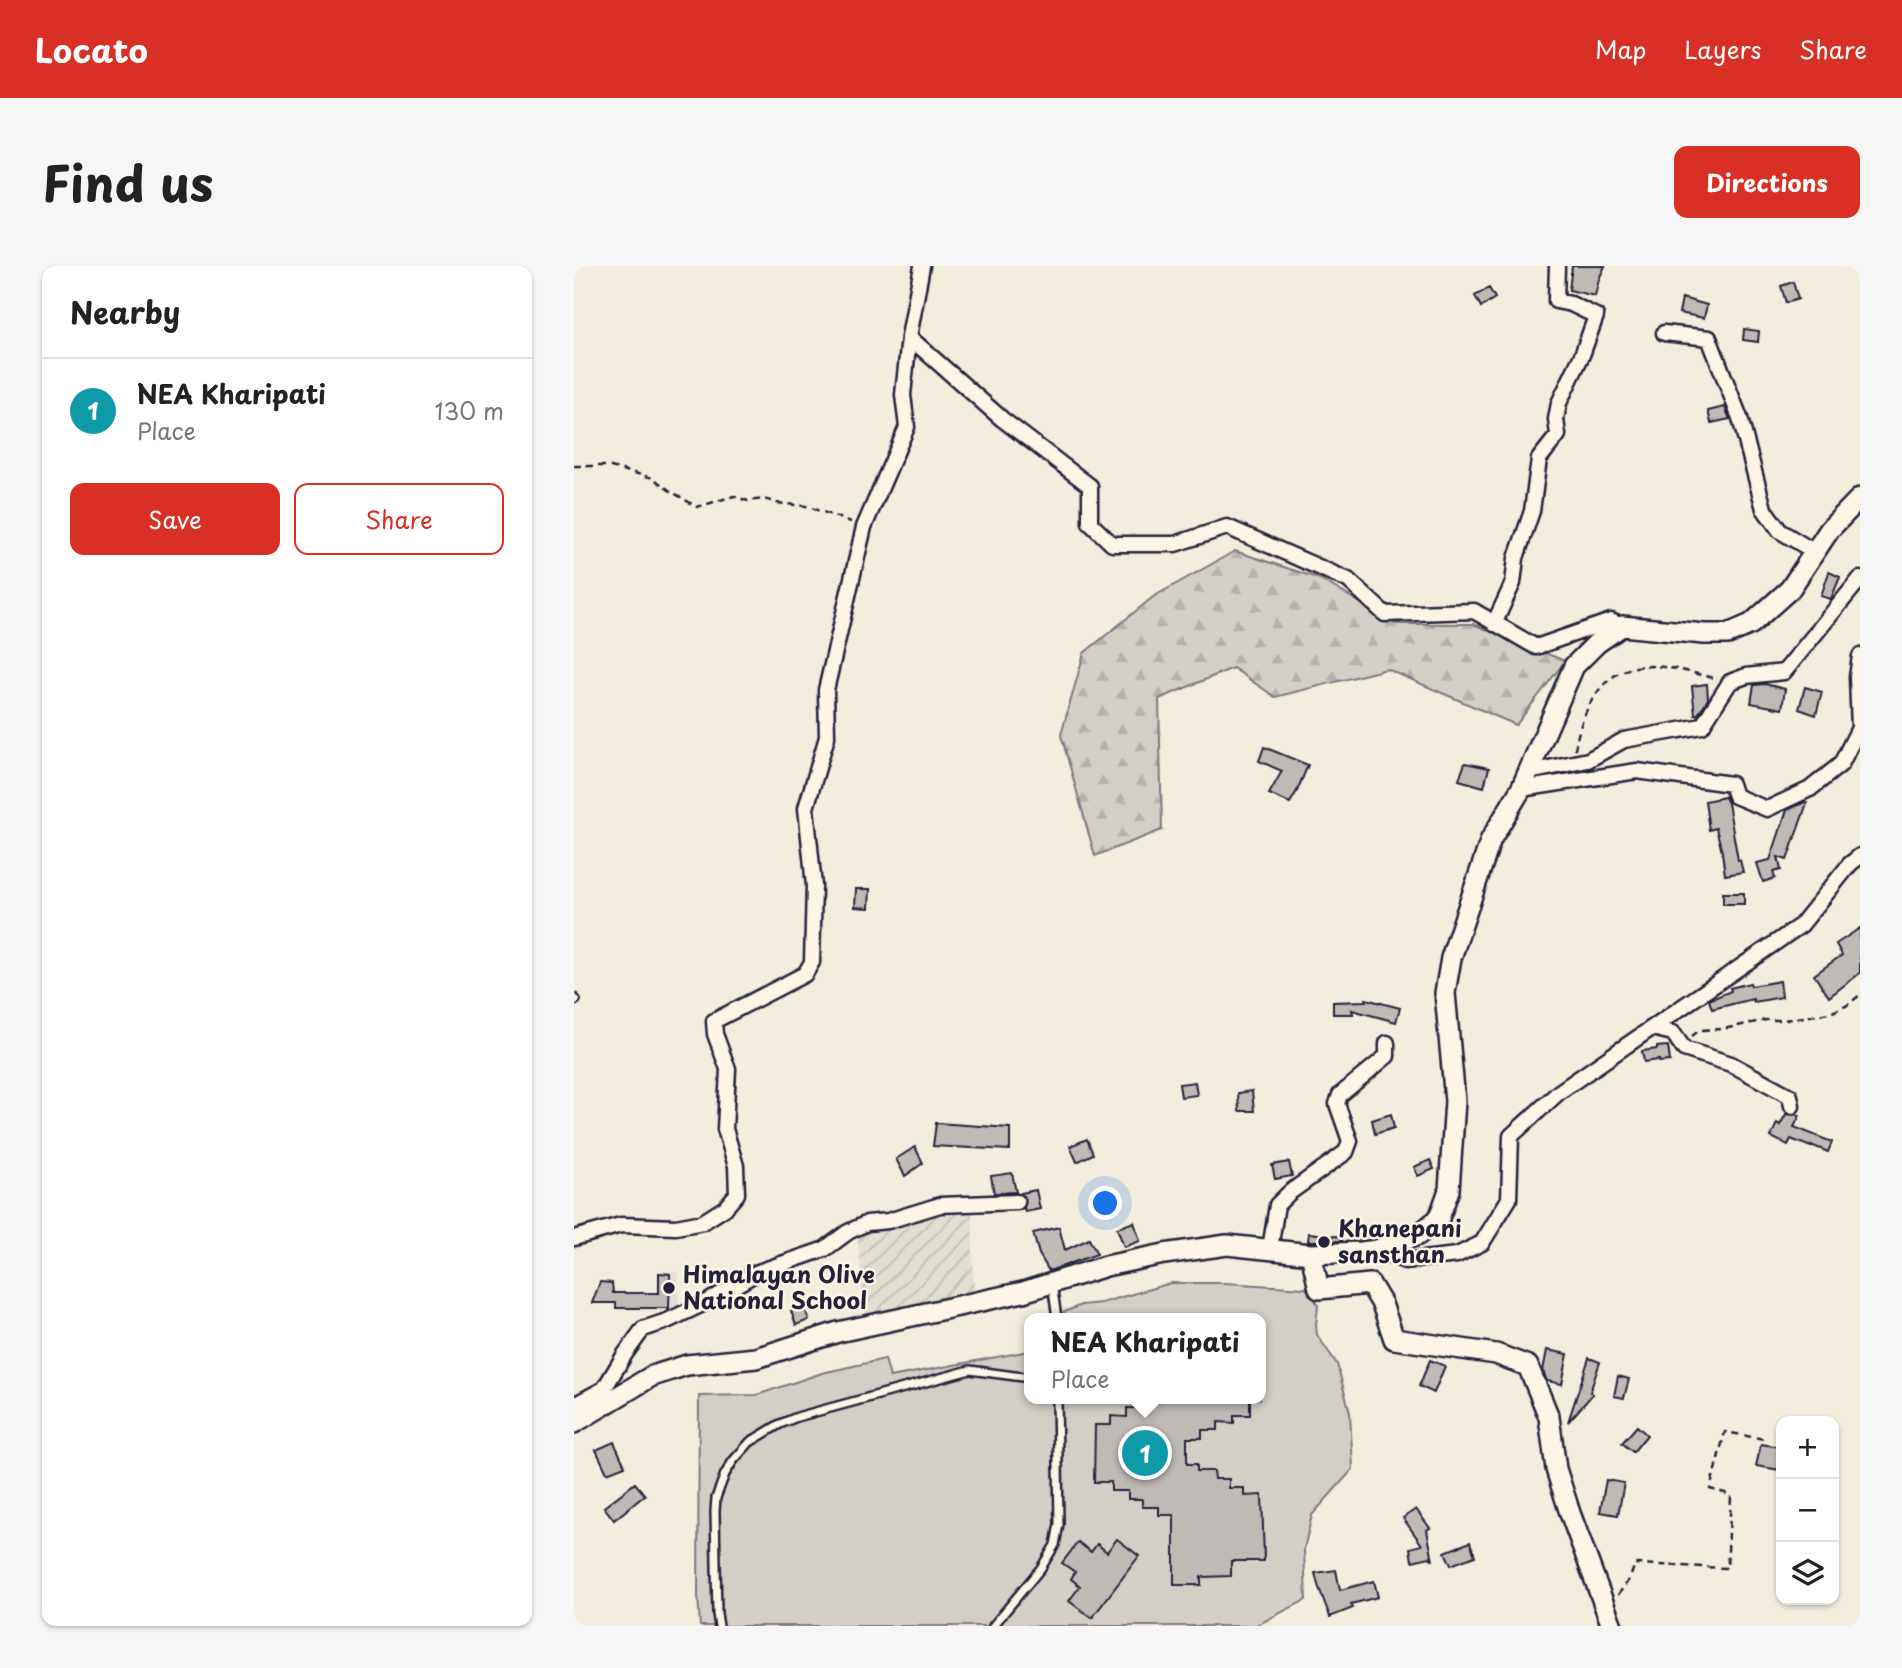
<!DOCTYPE html>
<html lang="en">
<head>
<meta charset="utf-8">
<style>
	:root { --surface:#fff; --page:#f6f6f6; --text:#222; --muted:#767676; --line:#e0e0e0; --accent:#d93025 }
	body { margin:0; font-family:"Playpen Sans",sans-serif; background:var(--page); color:var(--text) }
	.controls { position:absolute; right:21px; bottom:21px; display:grid; overflow:hidden; border-radius:14px; box-shadow:0 2px 5px #0004 }
	.controls button { width:63px; height:63px; display:grid; place-items:center; padding:0; border:0; border-bottom:2px solid var(--line); background:var(--surface); color:var(--text); font:35px sans-serif }
	.you { position:absolute; left:532px; top:938px; width:24px; height:24px; margin:-18px; border:5px solid #fff; border-radius:50%; background:#1a73e8; box-shadow:0 0 0 10px #1a73e833 }
	.badge { display:grid; place-items:center; width:46px; height:46px; border-radius:50%; background:var(--accent); color:#fff; font-size:23px; font-weight:700 }
	.pin { position:absolute; translate:-50% -50%; border:4px solid #fff; box-shadow:0 2px 7px #0006 }
	.popup { position:absolute; left:450px; top:1047px; width:242px; height:91px; box-sizing:border-box; display:grid; place-content:center; border-radius:14px; background:var(--surface); filter:drop-shadow(0 2px 5px #0005); font-size:23px; white-space:nowrap; color:var(--muted) }
	.popup b { font-size:26px; color:var(--text) }
	.popup::after { content:''; position:absolute; left:50%; top:100%; margin-left:-14px; border:14px solid transparent; border-top-color:var(--surface) }
	.list { margin:0; padding:0; list-style:none }
	h2 { display:flex; justify-content:space-between; align-items:center; height:91px; margin:0; padding:0 28px; font-size:30px }
	h2 small { font-size:23px; font-weight:400; color:var(--muted) }
	.list li { display:grid; grid-template-columns:46px 1fr auto; gap:21px; align-items:center; box-sizing:border-box; height:105px; padding:0 28px; border-top:2px solid var(--line) }
	.list b { display:block; font-size:26px; white-space:nowrap }
	.list p { margin:0; font-size:23px; white-space:nowrap; color:var(--muted) }
	.list em { font-size:23px; font-style:normal; color:var(--muted) }
	.actions { display:flex; gap:14px; padding:21px 28px }
	.actions a { flex:1; padding:16px 0; border:2px solid var(--accent); border-radius:14px; text-align:center; font-size:24px; color:var(--accent) }
	.actions .main { background:var(--accent); color:#fff }
	.icon { flex:none; width:38px; height:38px; fill:none; stroke:currentColor; stroke-width:2; stroke-linecap:round; stroke-linejoin:round }
	.map { position:relative; flex:none; width:1286px; height:1360px; overflow:hidden; border-radius:14px }
	header { display:flex; align-items:center; gap:42px; box-sizing:border-box; height:98px; padding:0 35px; background:var(--accent); color:#fff }
	header strong { font-size:33px }
	nav { display:flex; gap:38px; margin-inline-start:auto; font-size:24px }
	.intro { display:flex; align-items:center; justify-content:space-between; box-sizing:border-box; height:168px; padding:0 42px }
	h1 { margin:0; font-size:49px }
	.button { padding:18px 32px; border-radius:14px; background:var(--accent); color:#fff; font-size:24px; font-weight:700 }
	main { display:flex; gap:42px; padding:0 42px }
	aside { flex:1; background:var(--surface); border-radius:14px; box-shadow:0 2px 5px #0004 }
	.map>svg:first-child { display:block }
</style>
</head>
<body>
<header>
<strong>Locato</strong>
<nav><a>Map</a><a>Layers</a><a>Share</a></nav>
</header>
<div class="intro"><h1>Find us</h1><a class="button">Directions</a></div>
<main>
<aside>
<h2>Nearby<small></small></h2>
<ul class="list">
<li><span class="badge" style="background:#0f9aa8">1</span><div><b>NEA Kharipati</b><p>Place</p></div><em>130 m</em></li>
</ul>
<div class="actions"><a class="main">Save</a><a>Share</a></div>
</aside>
<div class="map">
<svg width="1286" height="1360" viewBox="0 0 1286 1360">
	<defs>
		<pattern id="industrial-furrows" width="10" height="10" patternUnits="userSpaceOnUse" patternTransform="scale(1.75)"><rect width="10" height="10" fill="#e3ded2"/><path d="M-1 1l2-2M0 10L10 0M9 11l2-2" fill="none" stroke="#c2beb5"/></pattern>
		<pattern id="forest-firs" width="22" height="20" patternUnits="userSpaceOnUse" patternTransform="scale(1.75)"><rect width="22" height="20" fill="#d4cfc6"/><path d="M5 1l3.5 6h-7zM16 11l3.5 6h-7z" fill="#b6b1ab"/></pattern>
	</defs>
	<rect width="100%" height="100%" fill="#f3edde"/>
	<filter id="ink" filterUnits="userSpaceOnUse"><feTurbulence type="fractalNoise" baseFrequency=".0143" numOctaves="2"/><feDisplacementMap in="SourceGraphic" scale="14" xChannelSelector="R" yChannelSelector="G"/><feConvolveMatrix kernelMatrix="1 2 1 2 8 2 1 2 1" color-interpolation-filters="sRGB"/></filter>
	<g filter="url(#ink)">
		<path fill="#e3ded2" d="M85 1005 104 1006 105 1038 85 1047Z"/>
		<path fill="url(#industrial-furrows)" d="M398 939 400 1030 292 1053 283 968 342 945Z"/>
		<path fill="#d4cfc6" stroke="#7b7880" stroke-width="2" d="M597 1017H652L731 1022 738 1027 744 1039 742 1059 743 1069 763 1098 776 1147 779 1203 738 1249 730 1283 732 1334 681 1360H126L124 1329 125 1130 183 1129 248 1107 311 1093 316 1111 455 1085 456 1133H686V1052H476L507 1039 527 1037Z"/>
		<path fill="url(#forest-firs)" stroke="#7b7880" stroke-width="2" d="M661 285 746 313 822 358H899L991 395 942 459 813 403 701 431 659 402 585 433 588 564 521 590 487 469 510 387 579 331Z"/>
		<path fill="#bfbab6" stroke="#22223b" stroke-width="2" d="M998 0H1031L1025 13 1021 30 995 24Z
			M1219 16 1224 33 1212 37 1207 20Z
			M915 22 921 32 907 41 901 30Z
			M1108 32 1133 39 1130 52 1105 47Z
			M1170 63 1185 65 1184 76 1169 74Z
			M1151 141 1156 153 1137 157 1134 145Z
			M1255 306 1266 311 1257 333 1247 330Z
			M1133 418 1134 433 1124 448 1121 449 1118 420Z
			M1191 418 1211 423 1208 443 1177 437 1180 419Z
			M1231 421 1248 426 1242 449 1225 443Z
			M690 481 734 499 723 525 716 537 695 528 708 505 685 495Z
			M891 497 915 502 910 521 885 514Z
			M1151 531 1154 537 1164 594H1166L1169 606 1151 609 1148 586 1142 562 1135 564 1131 535Z
			M1231 536 1233 537 1213 594 1204 591 1207 604 1199 606 1201 612 1189 616 1183 597 1196 594 1213 544Z
			M282 623H296L295 642 281 641Z
			M1149 627H1170V638H1149Z
			M1286 662V707L1255 731 1240 709 1268 689 1262 678Z
			M1206 715 1208 731 1180 736 1179 733 1138 743 1135 734 1157 725 1156 722 1176 717 1177 720Z
			M792 733 826 742 822 756 778 744 779 748H759V736L792 735Z
			M1094 780 1096 795 1085 796V794L1070 796 1068 785 1083 783V781Z
			M621 816 623 829 607 831 605 818Z
			M678 825 680 845H665L664 827Z
			M817 848 820 862 801 868 798 854Z
			M1212 848 1226 849 1220 861 1258 876 1254 886 1237 879V881L1217 873 1214 879 1197 871 1203 857 1206 859Z
			M362 857 436 862V884L359 880Z
			M513 873 519 888 503 896 496 880Z
			M341 881 349 897 331 910 322 893Z
			M856 894 860 903 844 910 840 901Z
			M715 896 718 910 701 913 698 899Z
			M438 907 442 926 420 927 417 910Z
			M462 924 466 943 451 946 450 942 452 935 447 927Z
			M560 956 566 975 550 981 543 962Z
			M485 961 491 984 515 973 523 988 475 1005 465 988 459 967Z
			M735 967 768 971V975H734Z
			M85 1007 96 1008 95 1042H42V1037H18L26 1016 38 1017 39 1027H85Z
			M230 1040 235 1054 222 1059 217 1045Z
			M973 1084 994 1088 988 1118 973 1115 969 1105Z
			M1015 1092 1026 1096 1016 1126 1019 1128 994 1156Z
			M856 1094 871 1100 860 1127 845 1120Z
			M1044 1110 1055 1113 1050 1132 1040 1130Z
			M585 1133H676V1149H660V1157L644 1156V1164H628V1172H613V1198H623V1205H640L641 1213H655V1222H670V1230L688 1229 690 1295H657V1310L627 1311V1319H600V1249H585V1241H568V1233H554V1225H537V1216H520L521 1159H537V1150L553 1151V1142H566L567 1136H585Z
			M1063 1160 1073 1169 1059 1186 1048 1177Z
			M40 1176 51 1200 33 1207 22 1184Z
			M1187 1178 1207 1181 1206 1204 1182 1200Z
			M1032 1214 1050 1217 1044 1249 1026 1246Z
			M61 1217 71 1229 40 1254 30 1241Z
			M842 1243 856 1262 853 1264 859 1295 856 1291 838 1295 836 1282 848 1279 829 1252Z
			M543 1273 565 1290 518 1352 495 1335 506 1320 497 1313 501 1306 488 1297 504 1276 517 1286 523 1278 533 1286Z
			M896 1276 901 1290 877 1299 871 1286Z
			M762 1304 766 1324 800 1315 804 1331 777 1338 779 1342 756 1351 744 1319 741 1307Z"/>
		<g fill="none" stroke-linecap="round" stroke-linejoin="round">
			<defs>
				<path id="lane" d="M0 732 2 734 0 735
					M478 1018 483 1052
					M145 1360 143 1348 141 1245 142 1232 151 1208 159 1195 176 1176 206 1158 223 1151 396 1104 456 1112
					M419 1360 467 1302 481 1279 485 1258 483 1133"/>
				<path id="street" d="M348 0 335 71 428 153 516 220V257L538 278H601L653 261 774 314 811 348 900 345 962 381 1037 355 1048 360
					M1090 67 1135 72 1166 152 1190 243 1206 265 1239 285
					M920 358 939 317 942 292 958 245 965 193 984 169 982 153 985 137 1008 89 1022 50 997 38 982 35 983 0
					M955 506 1014 494 1050 474 1128 460 1156 416 1172 410 1210 406 1286 313
					M947 523 1063 505 1157 518 1161 530 1193 543 1236 523 1267 498 1285 462 1283 411 1286 390
					M1078 762 1099 767 1110 783 1157 798 1216 830 1218 840
					M0 972 47 959 102 961 129 956 151 942 163 928 162 900 151 863 154 803 141 768 140 755 231 708 238 696 240 620 232 542 253 471 252 424 290 261 333 161 329 129 335 71
					M696 983 703 939 715 927 772 886 776 875 763 838 766 829 813 790V777
					M803 984 831 995 883 989 908 977 935 933 937 870 985 826 1227 659 1276 598 1286 590
					M0 1139 30 1123 51 1088 69 1063 93 1055 135 1035 184 1006 251 983 274 966 293 957 314 955 366 939 443 936"/>
				<path id="secondary" d="M737 988 745 1023 796 1018 808 1038 820 1073 922 1088 954 1100 975 1151 982 1203 996 1247 1038 1360
					M0 1157 78 1110 113 1099 182 1092 264 1066 449 1026 532 1000 590 988 653 979 737 988 787 986 803 984 844 969 865 952 875 924 881 835 871 727 877 692 917 573 947 523 1000 400 1023 377 1048 360 1130 368H1154L1177 358 1216 323 1256 263 1286 232"/>
			</defs>
			<use href="#lane" stroke="#22223b" stroke-width="12"/>
			<use href="#street" stroke="#22223b" stroke-width="19"/>
			<use href="#secondary" stroke="#22223b" stroke-width="24"/>
			<path stroke="#22223b" stroke-width="2.5" stroke-dasharray="7 5" stroke-linecap="butt" d="M0 200H33L79 212 95 224 123 241 160 230 174 235 190 233 203 237 232 240 277 256
				M1001 484C1006 450 1024 408 1062 401 1088 397 1118 407 1143 413
				M1118 770 1126 764 1149 763 1192 754H1209L1256 747 1272 740 1286 729
				M1044 1329 1056 1312 1061 1298 1153 1302 1157 1231 1151 1227 1136 1223 1151 1166 1190 1173"/>
			<use href="#lane" stroke="#fcf5e5" stroke-width="7"/>
			<use href="#street" stroke="#fcf5e5" stroke-width="14"/>
			<use href="#secondary" stroke="#fcf5e5" stroke-width="19"/>
		</g>
	</g>
	<g fill="#22223b" stroke="#fcf5e5" stroke-width="2.5">
		<circle cx="750" cy="976" r="7"/>
		<circle cx="95" cy="1022" r="7"/>
	</g>
	<g text-anchor="middle" stroke-width="5" stroke-linejoin="round" paint-order="stroke">
		<g font-size="23" font-weight="bold" fill="#22223b" stroke="#fcf5e5" text-anchor="start">
			<text x="764" y="971">Khanepani<tspan x="764" dy="26">sansthan</tspan></text>
			<text x="109" y="1017">Himalayan Olive<tspan x="109" dy="26">National School</tspan></text>
		</g>
	</g>
</svg>
<div class="controls">
<button>+</button>
<button>−</button>
<button><svg class="icon" aria-label="layers" viewBox="0 0 24 24"><path d="M12 4l9 5-9 5-9-5zM3 14l9 5 9-5"/></svg></button>
</div>
<div class="you"></div>
<div class="pin badge" style="left:571px;top:1187px;background:#0f9aa8">1</div>
<div class="popup"><b>NEA Kharipati</b>Place</div>
</div>
</main>
</body>
</html>
